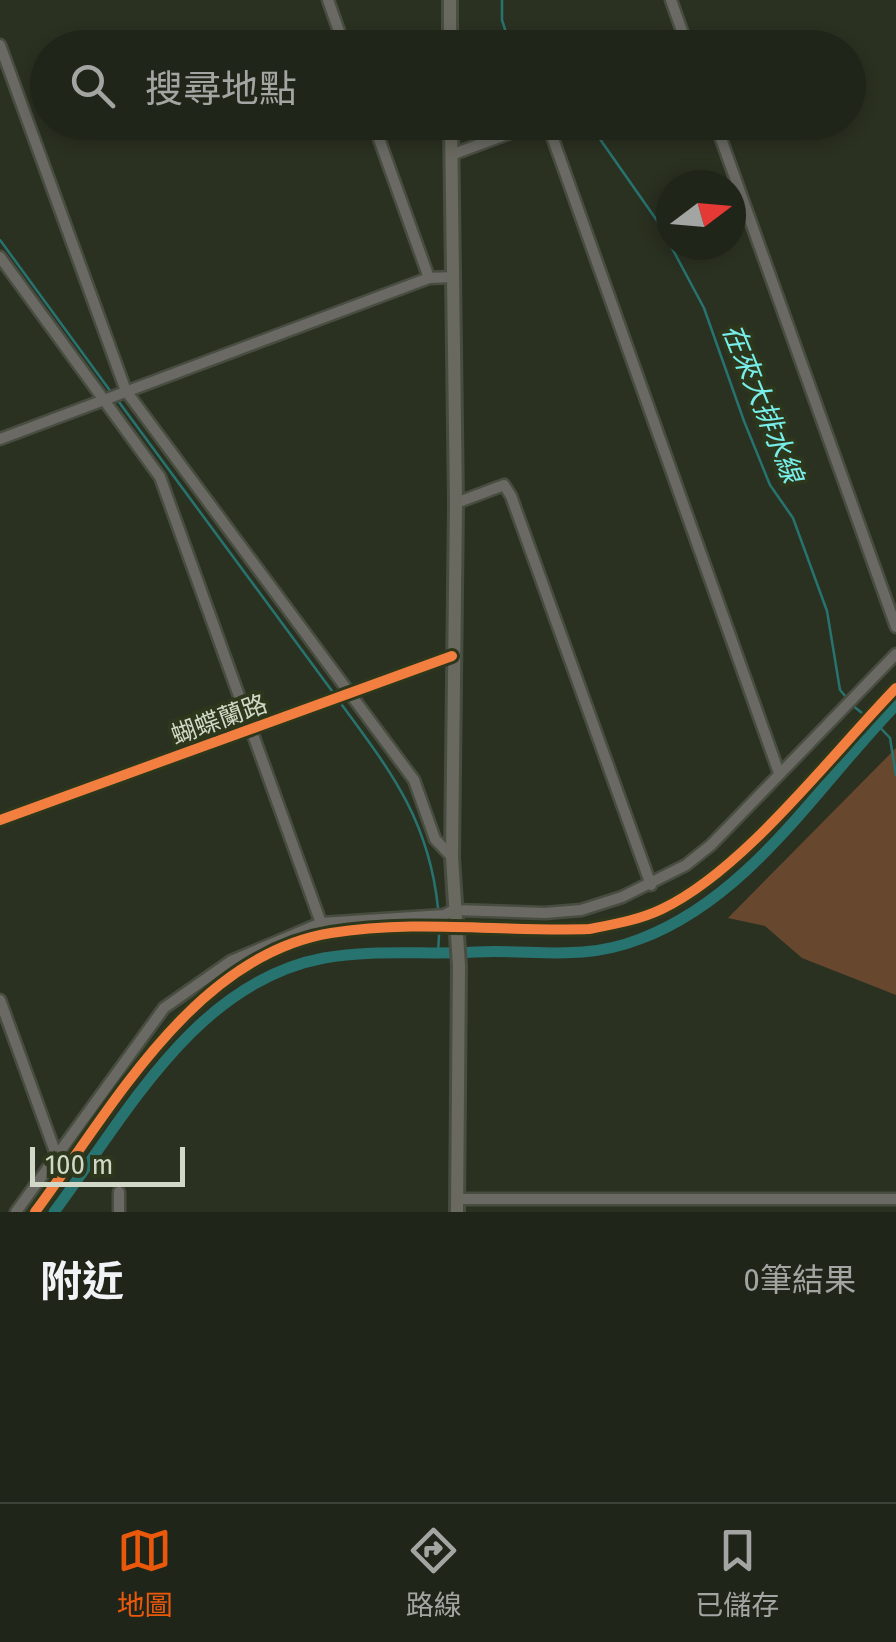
<!DOCTYPE html>
<html lang="zh-TW">
<head>
<meta charset="utf-8">
<style>
	:root { --surface:#202519; --page:#2d3126; --text:#f1f3f6; --muted:#a2a5a2; --line:#3d4238; --accent:#ea580c }
	body { margin:0; font-family:"Fira Sans Condensed","Noto Sans TC",sans-serif; background:var(--page); color:var(--text) }
	.compass { position:absolute; left:656px; top:170px; width:90px; height:90px; border-radius:50%; background:var(--surface); box-shadow:0 5px 15px #0003; rotate:74deg }
	.scale { position:absolute; left:30px; bottom:25px; width:155px; box-sizing:border-box; padding-left:10px; border:5px solid #d1d8c7; border-top:0; font-size:28px; line-height:35px; white-space:nowrap; color:#d1d8c7; -webkit-text-stroke:8px #2d371b; paint-order:stroke }
	.list { margin:0; padding:0; list-style:none }
	h2 { display:flex; justify-content:space-between; align-items:center; height:130px; margin:0; padding:0 40px; font-size:42px }
	h2 small { font-size:32px; font-weight:400; color:var(--muted) }
	.icon { flex:none; width:55px; height:55px; fill:none; stroke:currentColor; stroke-width:2; stroke-linecap:round; stroke-linejoin:round }
	.map { position:relative; flex:none; width:896px; height:1212px; overflow:hidden }
	.search { position:absolute; background:var(--surface); box-shadow:0 5px 15px #0003; left:30px; right:30px; top:30px; height:110px; display:flex; align-items:center; gap:25px; box-sizing:border-box; padding:0 35px; border-radius:55px; color:var(--muted); font-size:38px }
	.sheet { height:290px; background:var(--surface) }
	nav { display:flex; justify-content:space-around; align-items:center; box-sizing:border-box; height:140px; border-top:2px solid var(--line); background:var(--surface); font-size:28px; color:var(--muted) }
	nav a { display:grid; justify-items:center; gap:5px }
	nav .on { color:var(--accent) }
	.map>svg:first-child { display:block }
</style>
</head>
<body>
<div class="map">
<svg width="896" height="1212" viewBox="0 0 896 1212">
	<rect width="100%" height="100%" fill="#2b3121"/>
	<path fill="#67482f" d="M896 748V995L802 958 765 926 728 918Z"/>
	<g fill="none" stroke-linecap="round" stroke-linejoin="round">
		<path stroke="#27736f" stroke-width="2.5" d="M502 0V20L511 48
			M588 122 658 222 704 308 744 421 770 485 793 518 827 611 840 690 847 698
			M0 240 111 392
			M116 398 332 691
			M342 705C392 773 429 821 438 908
			M852 705 862 713
			M874 721 890 738 896 775
			M438 954 439 935"/>
		<path stroke="#27736f" stroke-width="11" d="M54 1212C126 1116 195 982 324 958 374 949 425 955 475 952 536 949 581 962 640 939 751 897 817 786 896 705"/>
		<defs>
			<path id="minor" d="M328 0 345 48
				M671 0 688 48
				M0 45 126 391 414 780 435 839 452 857
				M373 122 429 278
				M547 122 779 773
				M715 122 896 627
				M451 155 540 122
				M0 257 160 477 321 923
				M0 439 429 278 453 277
				M456 503 504 485 511 496 651 885
				M0 820 452 656
				M0 1000 57 1157
				M119 1192V1212
				M457 1199H896
				M16 1212 164 1008 231 961 321 923 444 915 454 910 545 913 581 910 622 897 686 865 711 845 896 654"/>
			<path id="major" d="M450 0V48
				M451 122 456 503 452 857 459 966 457 1212"/>
		</defs>
		<use href="#minor" stroke="#484d41" stroke-width="15"/>
		<use href="#major" stroke="#484d41" stroke-width="18"/>
		<use href="#minor" stroke="#6a6963" stroke-width="10"/>
		<use href="#major" stroke="#69695f" stroke-width="12"/>
		<defs>
			<path id="cycleway" d="M0 820 452 656
				M35 1212C111 1110 194 955 331 933 415 919 504 932 589 929 615 924 639 920 662 909 744 870 831 755 896 688"/>
		</defs>
		<use href="#cycleway" stroke="#2d371b" stroke-width="16"/>
		<use href="#cycleway" stroke="#f27e40" stroke-width="10"/>
	</g>
	<g text-anchor="middle" stroke-width="8" stroke-linejoin="round" paint-order="stroke">
		<g font-size="25" fill="#d1d8c7" stroke="#2d371b">
			<text transform="translate(219 719) rotate(-20)" y="9">蝴蝶蘭路</text>
		</g>
		<g font-size="28" font-style="italic" fill="#78eeea" stroke="#2d371b">
			<text transform="translate(763 403) rotate(68)" y="10">在來大排水線</text>
		</g>
	</g>
</svg>
<svg class="compass" viewBox="-18 -18 36 36"><path d="M0-13l5 13h-10z" fill="#e53935"/><path d="M0 13l5-13h-10z" fill="#a2a5a2"/></svg>
<div class="scale">100 m</div>
<div class="search"><svg class="icon" aria-label="search" viewBox="0 0 24 24"><circle cx="10" cy="10" r="6"/><path d="M15 15l6 6"/></svg>搜尋地點</div>
</div>
<section class="sheet">
<h2>附近<small>0筆結果</small></h2>
<ul class="list">
</ul>
</section>
<nav>
<a class="on"><svg class="icon" aria-label="map" viewBox="0 0 24 24"><path d="M3 6l6-2 6 2 6-2v14l-6 2-6-2-6 2zM9 4v14M15 6v14"/></svg>地圖</a>
<a><svg class="icon" aria-label="directions" viewBox="0 0 24 24"><path d="M12 3l9 9-9 9-9-9zM9 14v-3h6M13 9l2 2-2 2"/></svg>路線</a>
<a><svg class="icon" aria-label="saved" viewBox="0 0 24 24"><path d="M7 4h10v16l-5-4-5 4z"/></svg>已儲存</a>
</nav>
</body>
</html>
